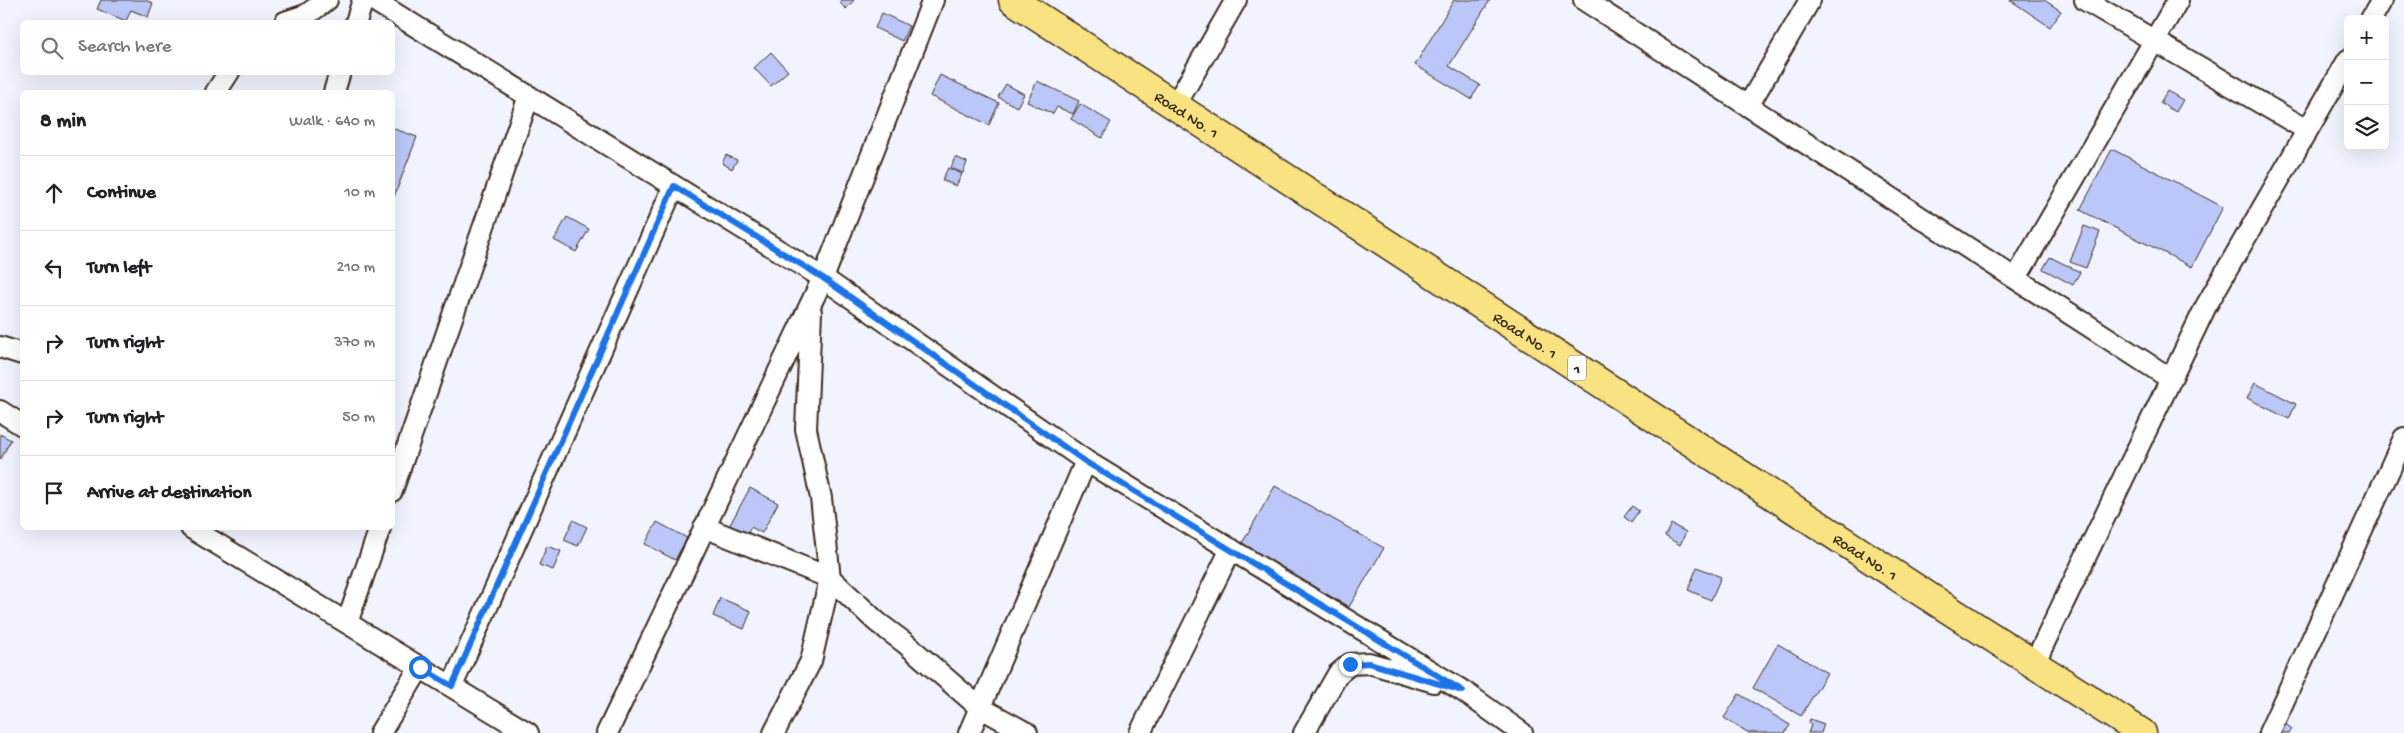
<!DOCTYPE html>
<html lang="en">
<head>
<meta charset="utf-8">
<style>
	:root { --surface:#fff; --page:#f6f6f6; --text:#202124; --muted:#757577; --line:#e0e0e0 }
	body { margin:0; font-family:"Gochi Hand",sans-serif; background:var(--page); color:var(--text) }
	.controls { position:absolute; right:15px; top:15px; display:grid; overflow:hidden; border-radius:8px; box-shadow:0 5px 20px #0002 }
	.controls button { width:45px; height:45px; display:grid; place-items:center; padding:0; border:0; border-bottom:1px solid var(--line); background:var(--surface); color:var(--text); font:25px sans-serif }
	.stop { position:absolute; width:15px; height:15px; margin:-11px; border:4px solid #1a73e8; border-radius:50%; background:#fff }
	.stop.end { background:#1a73e8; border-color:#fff; box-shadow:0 1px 5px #0008 }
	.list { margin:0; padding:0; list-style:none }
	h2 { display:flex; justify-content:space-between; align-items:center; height:65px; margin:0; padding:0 20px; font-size:21px }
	h2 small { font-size:16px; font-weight:400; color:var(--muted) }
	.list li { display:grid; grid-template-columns:32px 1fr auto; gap:15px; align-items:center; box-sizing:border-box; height:75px; padding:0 20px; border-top:1px solid var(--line) }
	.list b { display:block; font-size:19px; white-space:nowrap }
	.list em { font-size:16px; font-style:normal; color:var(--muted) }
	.icon { flex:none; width:28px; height:28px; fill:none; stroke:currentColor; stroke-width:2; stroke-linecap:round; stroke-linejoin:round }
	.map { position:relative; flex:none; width:2404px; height:733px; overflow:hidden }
	.search { position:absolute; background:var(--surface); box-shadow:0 5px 20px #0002; left:20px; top:20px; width:375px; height:55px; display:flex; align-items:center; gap:12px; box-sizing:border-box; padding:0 18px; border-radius:8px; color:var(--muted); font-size:19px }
	.panel { position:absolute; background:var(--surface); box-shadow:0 5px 20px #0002; left:20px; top:90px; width:375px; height:440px; border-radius:8px }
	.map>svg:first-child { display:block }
</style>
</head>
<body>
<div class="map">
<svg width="2404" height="733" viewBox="0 0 2404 733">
	<rect width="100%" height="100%" fill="#f1f4fe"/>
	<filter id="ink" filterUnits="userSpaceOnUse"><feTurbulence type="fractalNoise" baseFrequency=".02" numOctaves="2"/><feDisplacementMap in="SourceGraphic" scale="10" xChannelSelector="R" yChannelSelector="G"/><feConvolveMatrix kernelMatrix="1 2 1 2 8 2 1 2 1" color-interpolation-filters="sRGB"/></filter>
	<g filter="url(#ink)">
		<path fill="#bbc7f8" stroke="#3b2a1e" d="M101 0H145L153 3 148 17 131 10 126 21 97 9Z
			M841 0H854L846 9 839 2Z
			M1454 0H1490L1449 66 1480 85 1471 99 1415 65Z
			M2010 0H2044L2061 11 2050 27Z
			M882 13 909 26 902 41 875 28Z
			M771 52 788 71 771 86 754 68Z
			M940 75 999 103 989 125 930 96Z
			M1037 81 1079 101 1073 114 1057 107 1053 114 1027 102Z
			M1006 84 1024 94 1017 107 998 97Z
			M2167 91 2183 100 2176 112 2160 103Z
			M1080 104 1111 122 1102 138 1071 119Z
			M392 128 417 137 392 202Z
			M2112 149 2223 207 2192 267 2080 210Z
			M726 155 737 160 732 169 722 163Z
			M955 157 967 162 963 173 951 168Z
			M948 168 962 174 956 186 942 180Z
			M567 217 589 229 576 252 554 240Z
			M2084 226 2100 232 2086 268 2070 262Z
			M2050 257 2080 272 2073 285 2043 269Z
			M2255 383 2296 404 2289 419 2247 398Z
			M0 434 11 440 0 460Z
			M1275 486 1384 548 1349 607 1241 545Z
			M750 488 778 503 762 533 751 527 744 540 727 530Z
			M1632 506 1639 511 1631 522 1624 517Z
			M573 520 587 527 578 546 564 540Z
			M657 522 687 538 675 560 645 544Z
			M1671 524 1686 532 1680 545 1665 536Z
			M547 546 561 551 553 570 539 565Z
			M1697 567 1721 577 1711 600 1688 590Z
			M720 598 751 611 744 629 713 616Z
			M1778 644 1827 673 1801 716 1753 688Z
			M1739 694 1790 725 1785 733H1749L1724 718Z
			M2277 717 2292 729 2289 733H2276Z
			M1810 719 1824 724 1821 733H1808L1811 725 1809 723Z"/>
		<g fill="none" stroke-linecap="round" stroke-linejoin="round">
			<defs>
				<path id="minor" d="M373 0 823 278 1086 461 1463 691 1522 733
					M1584 0 2171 379
					M2085 0 2307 130
					M2371 19 2382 0
					M285 22 306 15 327 0
					M356 22 363 0
					M216 92 229 72
					M334 92 340 72
					M1175 106 1236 0
					M1748 106 1810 0
					M2016 278 2178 0
					M0 347 22 354
					M0 411 22 425
					M392 491 529 96
					M704 527 830 578 877 622 905 643 979 707 1027 733
					M191 528 528 733
					M347 623 380 528
					M2034 664 2206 306 2348 60
					M452 686 674 186
					M380 733 420 667
					M607 733 823 278 933 0
					M774 733 811 661 830 578 821 498 806 429 811 312
					M969 733 1086 461
					M1140 733 1231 549
					M1304 733 1338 674 1350 664 1369 663 1434 682
					M2269 733 2404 438"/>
				<g id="trunk">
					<path id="s1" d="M1013 0 1926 595 2142 733"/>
				</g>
			</defs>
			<use href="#minor" stroke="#3b2a1e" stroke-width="24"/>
			<use href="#trunk" stroke="#3b2a1e" stroke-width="31"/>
			<use href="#minor" stroke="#fff" stroke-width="20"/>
			<use href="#trunk" stroke="#f8e281" stroke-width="28"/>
		</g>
	</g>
	<g fill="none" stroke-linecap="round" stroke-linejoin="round" filter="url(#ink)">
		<path stroke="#1a73e8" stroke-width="6" d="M420 667 452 686 674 186 823 278 1086 462 1463 691 1369 663 1350 664"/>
	</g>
	<g text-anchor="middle" stroke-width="4" stroke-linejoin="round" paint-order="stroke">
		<rect fill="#fff" stroke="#766a62" stroke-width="1" x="1568" y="355.5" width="18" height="25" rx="4"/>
		<g font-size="15" font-weight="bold" fill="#3b2a1e">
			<text x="1577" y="373">1</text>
		</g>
		<g font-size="16" fill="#3b2a1e" stroke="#fff">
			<text dy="6" stroke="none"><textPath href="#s1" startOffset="208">Road No. 1</textPath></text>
			<text dy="6" stroke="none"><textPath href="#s1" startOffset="612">Road No. 1</textPath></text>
			<text dy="6" stroke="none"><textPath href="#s1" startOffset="1018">Road No. 1</textPath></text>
		</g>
	</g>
</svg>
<div class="controls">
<button>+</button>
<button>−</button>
<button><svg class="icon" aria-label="layers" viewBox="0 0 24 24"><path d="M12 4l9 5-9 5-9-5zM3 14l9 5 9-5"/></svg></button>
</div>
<div class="stop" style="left:420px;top:667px"></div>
<div class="stop end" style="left:1350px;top:664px"></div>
<div class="search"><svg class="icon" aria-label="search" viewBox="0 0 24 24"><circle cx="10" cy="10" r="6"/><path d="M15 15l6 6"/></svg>Search here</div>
<section class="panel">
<h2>8 min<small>Walk · 640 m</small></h2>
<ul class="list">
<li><svg class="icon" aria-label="ahead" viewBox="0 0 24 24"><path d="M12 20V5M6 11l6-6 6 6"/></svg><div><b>Continue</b></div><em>10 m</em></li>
<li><svg class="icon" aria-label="left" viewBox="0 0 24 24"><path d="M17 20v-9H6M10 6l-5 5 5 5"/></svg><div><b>Turn left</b></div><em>210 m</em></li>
<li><svg class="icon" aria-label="right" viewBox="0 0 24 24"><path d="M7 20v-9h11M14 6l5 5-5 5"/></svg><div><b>Turn right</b></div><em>370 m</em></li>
<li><svg class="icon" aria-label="right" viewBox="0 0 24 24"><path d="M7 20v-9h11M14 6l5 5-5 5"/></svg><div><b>Turn right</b></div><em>50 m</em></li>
<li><svg class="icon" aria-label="arrive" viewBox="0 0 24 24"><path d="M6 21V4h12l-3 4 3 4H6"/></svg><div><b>Arrive at destination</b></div></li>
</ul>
</section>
</div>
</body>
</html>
